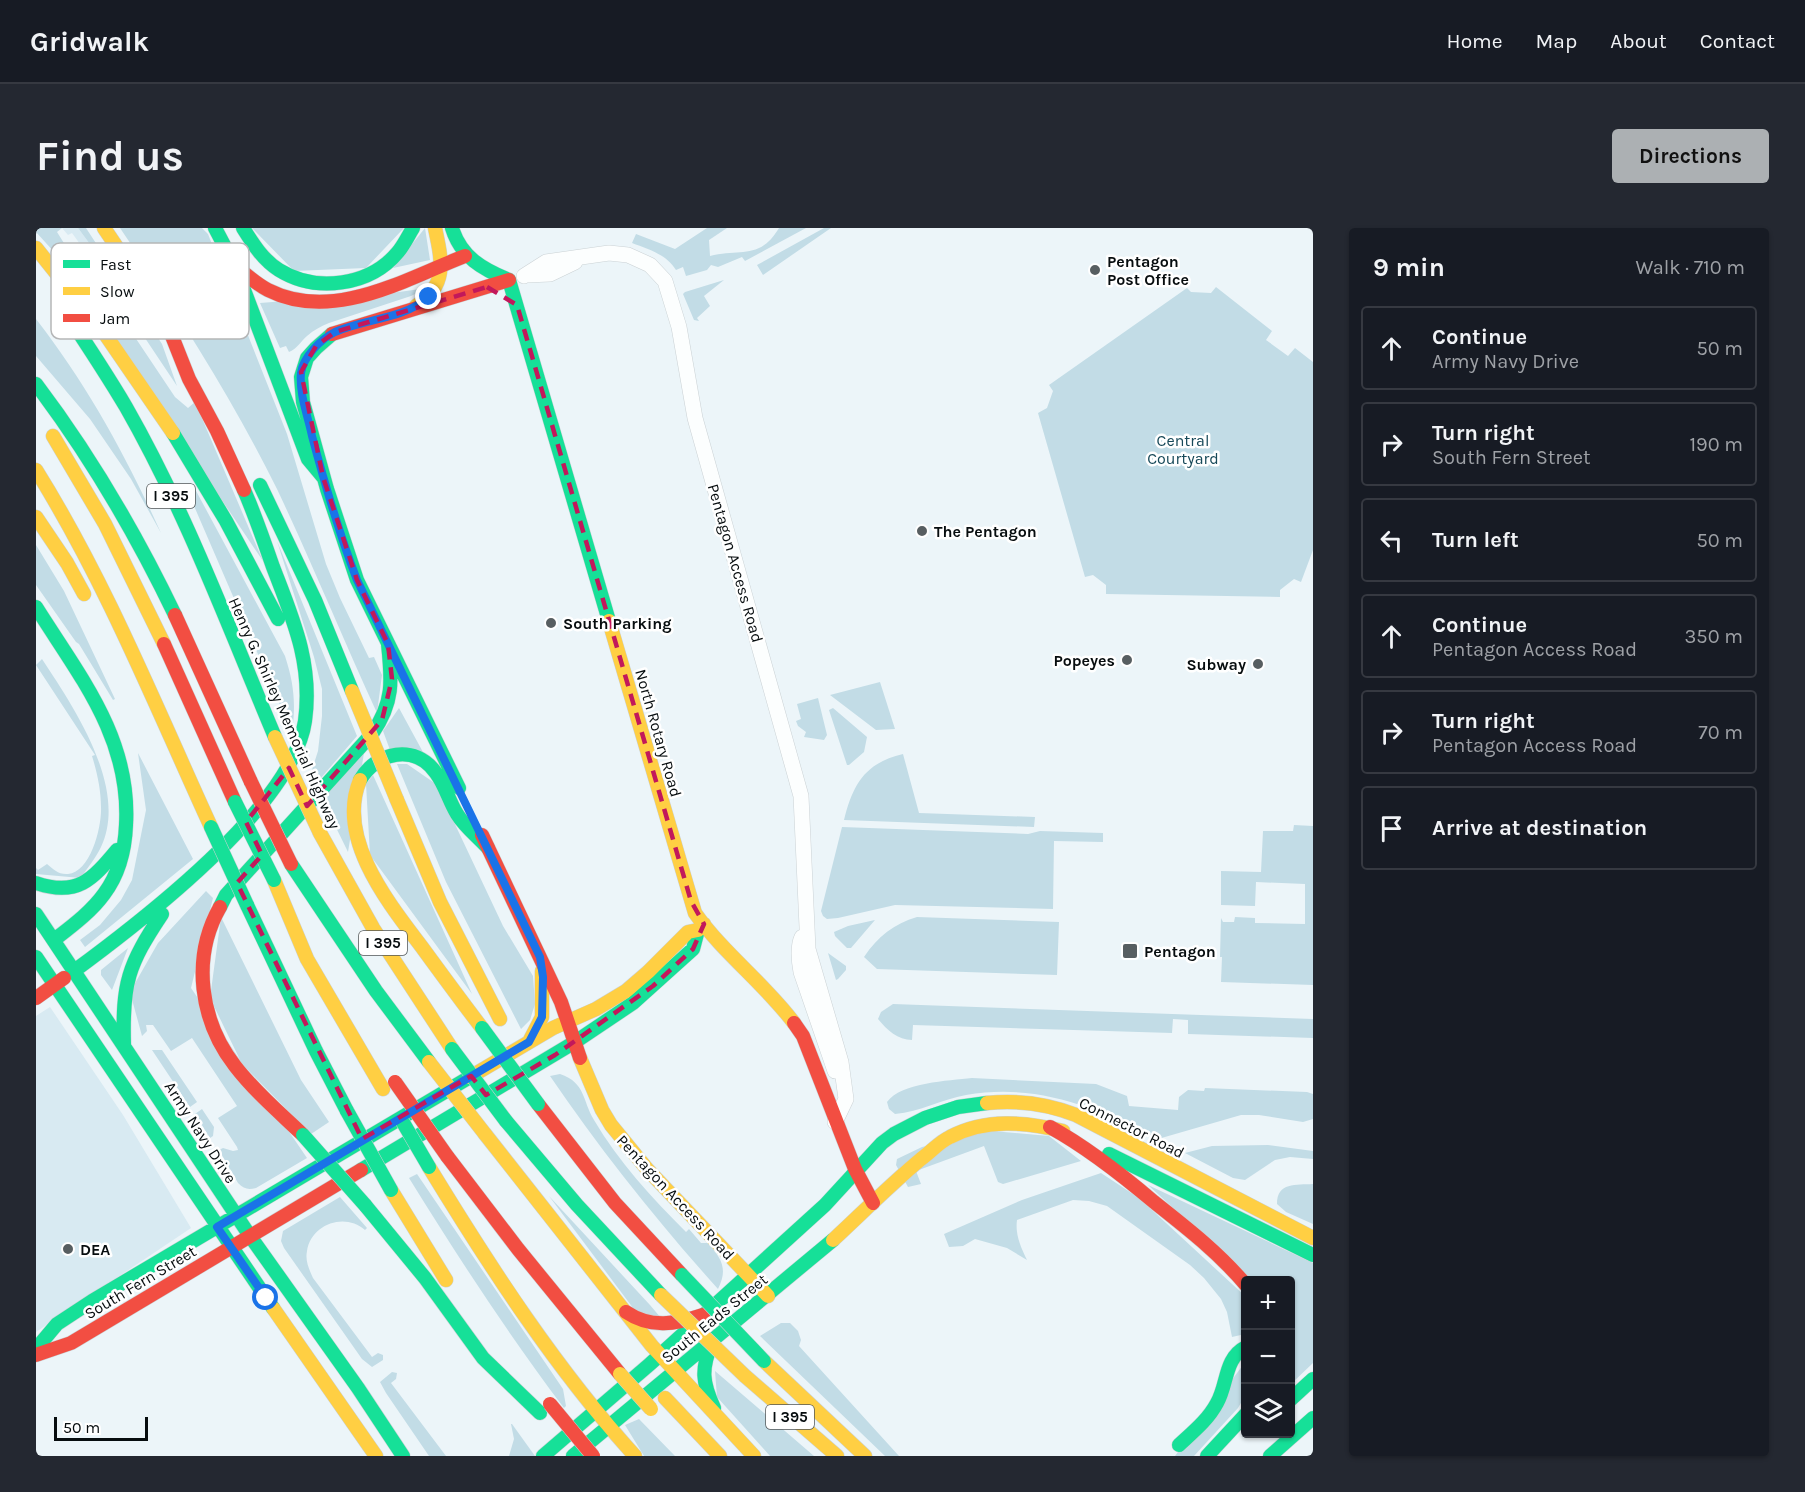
<!DOCTYPE html>
<html lang="en">
<head>
<meta charset="utf-8">
<style>
	:root { --surface:#171b24; --page:#242831; --text:#f1f3f6; --muted:#9ea1a6; --line:#363941; --accent:#acb0b3 }
	body { margin:0; font-family:Karla,sans-serif; background:var(--page); color:var(--text) }
	.controls { position:absolute; right:18px; bottom:18px; display:grid; overflow:hidden; border-radius:6px; box-shadow:0 2px 4px #0004 }
	.controls button { width:54px; height:54px; display:grid; place-items:center; padding:0; border:0; border-bottom:2px solid var(--line); background:var(--surface); color:var(--text); font:30px sans-serif }
	.scale { position:absolute; left:18px; bottom:15px; width:94px; box-sizing:border-box; padding-left:6px; border:3px solid #070d0f; border-top:0; font-size:16px; line-height:21px; white-space:nowrap; color:#070d0f; -webkit-text-stroke:4px #fff; paint-order:stroke }
	.stop { position:absolute; width:18px; height:18px; margin:-14px; border:4px solid #1a73e8; border-radius:50%; background:#fff }
	.stop.end { background:#1a73e8; border-color:#fff; box-shadow:0 2px 6px #0008 }
	.list { margin:0; padding:0; list-style:none }
	h2 { display:flex; justify-content:space-between; align-items:center; height:78px; margin:0; padding:0 24px; font-size:26px }
	h2 small { font-size:20px; font-weight:400; color:var(--muted) }
	.list li { display:grid; grid-template-columns:39px 1fr auto; gap:18px; align-items:center; box-sizing:border-box; height:84px; margin:0 12px 12px; padding:0 12px; border:2px solid var(--line); border-radius:6px }
	.list b { display:block; font-size:22px; white-space:nowrap }
	.list p { margin:0; font-size:20px; white-space:nowrap; color:var(--muted) }
	.list em { font-size:20px; font-style:normal; color:var(--muted) }
	.icon { flex:none; width:33px; height:33px; fill:none; stroke:currentColor; stroke-width:2; stroke-linecap:round; stroke-linejoin:round }
	.map { position:relative; flex:none; width:1277px; height:1228px; overflow:hidden; border-radius:6px }
	header { display:flex; align-items:center; gap:36px; box-sizing:border-box; height:84px; padding:0 30px; background:var(--surface); border-bottom:2px solid var(--line) }
	header strong { font-size:28px }
	nav { display:flex; gap:33px; margin-inline-start:auto; font-size:21px }
	.intro { display:flex; align-items:center; justify-content:space-between; box-sizing:border-box; height:144px; padding:0 36px }
	h1 { margin:0; font-size:42px }
	.button { padding:15px 27px; border-radius:6px; background:var(--accent); color:#111; font-size:21px; font-weight:700 }
	main { display:flex; gap:36px; padding:0 36px }
	aside { flex:1; background:var(--surface); border-radius:6px; box-shadow:0 2px 4px #0004 }
	.map>svg:first-child { display:block }
</style>
</head>
<body>
<header>
<strong>Gridwalk</strong>
<nav><a>Home</a><a>Map</a><a>About</a><a>Contact</a></nav>
</header>
<div class="intro"><h1>Find us</h1><a class="button">Directions</a></div>
<main>
<div class="map">
<svg width="1277" height="1228" viewBox="0 0 1277 1228">
	<rect width="100%" height="100%" fill="#ecf5f9"/>
	<path fill="#d8eaf2" d="M26 0H42L56 19 49 23 36 5 32 7Z
		M14 779 87 887 155 1000 0 1104V788Z"/>
	<path fill="#c2dce6" d="M0 0H26L21 4 31 20 28 25 35 31H45L50 36 139 169 152 180 159 174 227 333 19 25 0 4Z
		M42 0H50L126 116 141 158 59 35 49 23 56 19Z
		M84 0H166L172 6 251 206 290 336 304 370 333 430 338 429 346 447 341 485C307 411 276 335 241 261 196 170 141 84 84 0Z
		M216 0H368L330 40 258 43Z
		M389 0 394 32 357 40Z
		M671 0H691L673 12 674 28C705 20 724 32 743 0H770L709 33 706 29 682 39 675 37 671 42 650 48 647 39 640 42C630 26 612 21 596 15L600 6 639 21Z
		M788 0H795L727 47 721 37Z
		M688 52 668 68 674 78 661 90 663 93 658 92 647 66 649 64Z
		M1180 59 1236 103 1230 112 1252 128 1259 120 1277 134V322L1265 354 1258 351 1244 362V369L1070 366V357L1057 347 1049 349 1002 185 1011 180 1017 163 1013 157 1151 60 1155 64 1175 65Z
		M391 60 375 68 293 95C285 98 278 102 271 108 264 114 262 120 253 124L250 118 244 120 224 75 363 64Z
		M0 91C52 158 90 228 125 305L95 251 54 191 0 128Z
		M159 261 249 428C258 456 260 475 256 505L152 264Z
		M241 313 321 508 279 557 274 548 282 523 286 488V461L278 429Z
		M0 317 28 363 79 471 77 472 43 416 40 414 0 357Z
		M6 431C37 478 93 560 65 619 60 630 51 640 45 650L0 646V640L2 642 11 636C17 641 23 647 32 646 55 644 66 598 65 579 65 562 61 544 56 528L59 527 0 437Z
		M844 454 859 501 840 502 794 467Z
		M782 470 791 507 788 512 768 509 770 504 762 498 760 493 765 491 761 476Z
		M363 480 388 526 354 522 347 503Z
		M797 480 831 509 828 524 813 537H811L793 482Z
		M102 525 157 631 49 719 44 712 64 697 85 672 96 652 110 582Z
		M328 525 312 624 286 571Z
		M867 526 883 585 999 589 998 599 808 592C817 556 829 535 867 526Z
		M361 536H371L400 556 467 698 497 748 499 776 494 792 485 801 410 654Z
		M337 547 436 766 334 627 330 556Z
		M1258 597 1277 598V757L1185 754 1186 729H1184L1185 690 1187 694H1198L1199 689 1219 690V695L1269 696V656L1220 654 1219 678 1185 677V643L1225 644 1227 603H1257Z
		M806 599 992 606 1004 603 1067 605V614L1018 613 1017 681 859 677 802 690 791 691 787 688 785 683Z
		M170 663 177 670 155 760 271 930 220 960C212 962 208 961 202 955L183 922 187 920 197 923 202 922 201 919 182 890 201 878 156 810 135 823 117 797H110L111 803 106 808 94 764 122 715Z
		M185 689 265 852 293 894 275 906 206 836 174 770Z
		M881 689 1023 694 1021 747 841 741 828 729C842 708 858 696 881 689Z
		M839 692 815 720H811L799 708 798 704 812 698Z
		M92 720 76 762 65 747V742Z
		M792 725 810 738V742L802 751 800 752Z
		M857 776 1277 791V810L1152 806V792L1137 791 1136 805 877 797 876 812C862 812 851 802 842 791L845 784Z
		M116 822H126L161 874 154 879Z
		M524 846C550 855 546 872 558 892 582 933 616 970 650 1004L653 1001 665 1015H672C686 1031 692 1041 682 1061 621 993 565 923 514 848Z
		M936 850 1060 856 1091 868 1093 878 1142 882 1143 869 1152 862 1168 863 1169 860 1271 864 1277 866V891L1267 894 1223 887H1205L1122 911C1060 879 1001 855 930 867 906 871 884 884 859 886L853 881 851 874C866 854 912 853 936 850Z
		M166 881 178 899 177 908 174 910 159 886Z
		M956 903 1013 908 1045 933 967 956 962 954 948 918 880 943 885 956 872 959 860 937 861 931 886 919Z
		M1232 917 1277 923V931L1254 929 1239 932 1209 952 1197 950 1149 925 1176 918Z
		M1065 945 1103 970 1209 1068V1106L1196 1109 1191 1084 1185 1071 1168 1050 1154 1037 1071 978 1053 973 1037 972 981 992C979 1007 985 1019 991 1032L971 1020 939 1011 927 1018 913 1019 908 1006 986 972Z
		M381 946 527 1161 530 1178 528 1180C472 1106 422 1029 373 950Z
		M1277 956V996L1250 984 1241 976C1241 954 1260 957 1277 956Z
		M1112 957 1277 1035V1135L1255 1156 1254 1052H1216Z
		M513 968 614 1077 625 1090 600 1084Z
		M304 969 331 1000 329 1002C309 984 275 996 271 1023 269 1033 273 1041 277 1050L336 1129 342 1125 347 1127V1132L336 1139 326 1131 248 1020 245 1013 247 1003Z
		M745 1095H754L762 1103 765 1112 763 1118 863 1228H849L724 1108Z
		M1207 1137H1209V1168L1202 1180 1158 1228H1139Z
		M679 1143 778 1228H734L681 1169Z
		M356 1144 361 1145 360 1151 355 1155 410 1228H393L350 1165 344 1154Z
		M603 1191 639 1228H608L589 1197Z
		M475 1196H476L499 1228H473L478 1211Z"/>
	<g fill="none" stroke-linecap="round" stroke-linejoin="round">
		<defs>
			<path id="street" d="M491 47 514 46 539 34
				M488 48 510 34 573 25 592 27 614 37 629 53 643 99 659 190 765 568 772 721 805 834 810 871 799 894
				M766 709C761 719 763 733 765 744L799 843"/>
			<path id="fast" d="M179 0 199 38 272 231 287 249
				M207 0C217 16 227 32 243 42 280 65 334 58 362 24 368 17 372 8 377 0
				M416 0C425 29 446 41 473 52
				M473 52 573 393
				M26 79C48 112 70 145 90 179 150 284 192 398 239 509
				M296 106 280 120 271 130 265 149 267 174 291 261 321 352 423 560
				M0 156C56 230 99 304 139 387
				M137 205 190 293 242 391
				M224 257 279 372 316 463
				M0 379C44 449 95 510 90 597 89 622 83 646 68 666 55 684 36 698 18 712
				M324 552C340 524 379 515 400 545 409 557 413 573 421 586 429 599 442 609 452 620
				M255 636 340 763 393 834
				M0 655C41 669 56 652 81 622
				M211 677 280 823 311 883
				M184 679 190 667 336 506C358 474 356 453 352 416
				M0 686 214 1008 322 1160 367 1228
				M0 729 237 1080
				M38 743C106 693 257 578 269 493 277 436 257 391 237 339 228 313 219 287 208 262
				M88 817C86 755 92 737 126 686
				M470 893 541 977 625 1067
				M1073 926 1277 1027
				M325 942 539 814 597 775 657 721 662 702
				M329 977 389 1050 447 1130 504 1185
				M676 1114C665 1141 666 1154 678 1180
				M0 1121 21 1096 56 1073 434 849
				M1254 1172 1277 1151
				M1143 1217C1157 1204 1172 1192 1181 1175 1192 1156 1188 1130 1210 1119
				M507 1228 614 1136 789 977 846 915 858 906 889 890 922 879 951 875
				M537 1228 797 1012
				M1171 1228 1210 1186
				M1234 1228 1277 1190"/>
			<path id="slow" d="M68 0 138 104
				M0 20 69 106 137 205
				M380 78C412 57 406 33 399 0
				M17 208 69 296 128 416
				M0 242C70 354 120 479 175 599
				M0 289 31 335 48 366
				M573 393 659 685C688 726 728 755 758 795
				M324 552C299 611 355 678 388 722 407 748 426 774 446 800
				M361 572 404 674 464 791
				M284 605 337 700 416 821
				M238 652 271 731 347 861
				M493 814 506 789V743
				M544 830 566 882 575 897 611 941 732 1068
				M434 849 517 800 560 781 590 763 612 744 652 704 662 702 668 696
				M951 875C981 872 1012 876 1040 887L1277 1010
				M449 906 616 1118 718 1228
				M393 939C454 1039 520 1141 599 1228
				M355 962 410 1052
				M797 1012C826 985 854 957 885 931 895 924 903 914 914 909 950 890 990 894 1027 903
				M237 1080 340 1228
				M728 1133 829 1228
				M709 1148 801 1228
				M629 1170 684 1228"/>
			<path id="jam" d="M199 38C210 46 220 56 232 62 297 95 369 51 429 28
				M128 88 153 151 181 203 208 262
				M296 106 473 52
				M139 387 215 554
				M128 416 199 574
				M446 607 525 774 544 830
				M184 679C155 730 164 793 199 838 219 864 244 885 267 907
				M0 770 28 750
				M758 795 767 808 819 941 837 975
				M502 876 579 975 646 1047
				M1014 899C1052 920 1085 946 1118 974 1151 1000 1183 1025 1210 1057
				M411 928 482 1021 584 1146
				M590 1084C615 1101 640 1096 667 1087
				M0 1127 35 1115 325 942"/>
		</defs>
		<use href="#street" stroke="#cbd2d5" stroke-width="16"/>
		<use href="#fast" stroke="#cbd2d5" stroke-width="15"/>
		<use href="#slow" stroke="#cbd2d5" stroke-width="15"/>
		<use href="#jam" stroke="#cbd2d5" stroke-width="15"/>
		<use href="#street" stroke="#fcfefe" stroke-width="15"/>
		<use href="#fast" stroke="#16e098" stroke-width="14"/>
		<use href="#slow" stroke="#ffcf43" stroke-width="14"/>
		<use href="#jam" stroke="#f24e42" stroke-width="14"/>
		<defs>
			<path id="fast-bridge" d="M199 574 238 652
				M175 599 211 677
				M446 800 502 876
				M416 821 470 893
				M311 883 355 962
				M365 891 393 939
				M267 907 329 977
				M646 1047 728 1133"/>
			<path id="slow-bridge" d="M316 463 361 572
				M239 509 284 605
				M393 834 449 906
				M625 1067 709 1148
				M584 1146 615 1181"/>
			<path id="jam-bridge" d="M215 554 255 636
				M359 854 411 928
				M514 1176 557 1228"/>
		</defs>
		<use href="#fast-bridge" stroke="#cbd2d5" stroke-width="15" stroke-linecap="butt"/>
		<use href="#slow-bridge" stroke="#cbd2d5" stroke-width="15" stroke-linecap="butt"/>
		<use href="#jam-bridge" stroke="#cbd2d5" stroke-width="15" stroke-linecap="butt"/>
		<use href="#fast-bridge" stroke="#16e098" stroke-width="14"/>
		<use href="#slow-bridge" stroke="#ffcf43" stroke-width="14"/>
		<use href="#jam-bridge" stroke="#f24e42" stroke-width="14"/>
	</g>
	<g fill="none" stroke-linecap="round" stroke-linejoin="round">
		<path stroke="#1a73e8" stroke-width="8" d="M230 1070 181 999 493 814 506 789 507 749 504 729 321 352C303 305 289 257 276 208 272 188 263 166 265 145 267 129 285 111 299 104 330 90 366 92 393 69"/>
	</g>
	<path fill="none" stroke="#c2185b" stroke-width="4.5" stroke-dasharray="12 8" stroke-linejoin="round" d="M451 59 481 77 655 673 668 696 657 721 617 758 519 827 450 867 435 848 326 911 201 655 226 627 210 594 253 540 271 578 346 492 356 451 352 416 321 352 287 249 265 144 280 118 299 104Z"/>
	<g fill="#575e61" stroke="#fff" stroke-width="2">
		<circle cx="1059" cy="42" r="6"/>
		<circle cx="886" cy="303" r="6"/>
		<circle cx="515" cy="395" r="6"/>
		<circle cx="1091" cy="432" r="6"/>
		<circle cx="1222" cy="436" r="6"/>
		<rect x="1086" y="715" width="16" height="16" rx="3"/>
		<circle cx="32" cy="1021" r="6"/>
	</g>
	<g text-anchor="middle" stroke-width="5" stroke-linejoin="round" paint-order="stroke">
		<g fill="#fff" stroke="#515657" stroke-width="1.5">
			<rect x="111" y="256" width="48" height="24" rx="4.5"/>
			<rect x="323" y="703" width="48" height="24" rx="4.5"/>
			<rect x="730" y="1177" width="48" height="24" rx="4.5"/>
		</g>
		<g font-size="15" font-weight="bold" fill="#070d0f">
			<text x="135" y="273">I 395</text>
			<text x="347" y="720">I 395</text>
			<text x="754" y="1194">I 395</text>
		</g>
		<g font-size="16" font-weight="bold" fill="#070d0f" stroke="#fff" text-anchor="start">
			<text x="1071" y="39">Pentagon<tspan x="1071" dy="18">Post Office</tspan></text>
			<text x="898" y="309">The Pentagon</text>
			<text x="527" y="401">South Parking</text>
			<text x="1079" y="438" text-anchor="end">Popeyes</text>
			<text x="1210" y="442" text-anchor="end">Subway</text>
			<text x="1108" y="729">Pentagon</text>
			<text x="44" y="1027">DEA</text>
		</g>
		<g font-size="16" fill="#174959" stroke="#fff">
			<text x="1147" y="218">Central<tspan x="1147" dy="18">Courtyard</tspan></text>
		</g>
		<g font-size="16" fill="#070d0f" stroke="#fff">
			<text transform="translate(700 335) rotate(74)" y="6">Pentagon Access Road</text>
			<text transform="translate(249 485) rotate(66)" y="6">Henry G. Shirley Memorial Highway</text>
			<text transform="translate(623 505) rotate(74)" y="6">North Rotary Road</text>
			<text transform="translate(1096 899) rotate(27)" y="6">Connector Road</text>
			<text transform="translate(165 904) rotate(57)" y="6">Army Navy Drive</text>
			<text transform="translate(640 969) rotate(47)" y="6">Pentagon Access Road</text>
			<text transform="translate(104 1054) rotate(-31)" y="6">South Fern Street</text>
			<text transform="translate(678 1090) rotate(-39)" y="6">South Eads Street</text>
		</g>
	</g>
	<rect x="15" y="15" width="198" height="96" rx="9" fill="#fff" stroke="#b5b6b7" stroke-width="1.5"/>
	<rect x="27" y="32" width="27" height="8" fill="#16e098"/>
	<rect x="27" y="59" width="27" height="8" fill="#ffcf43"/>
	<rect x="27" y="86" width="27" height="8" fill="#f24e42"/>
	<g font-size="16" fill="#070d0f">
		<text x="64" y="42">Fast</text>
		<text x="64" y="69">Slow</text>
		<text x="64" y="96">Jam</text>
	</g>
</svg>
<div class="controls">
<button>+</button>
<button>−</button>
<button><svg class="icon" aria-label="layers" viewBox="0 0 24 24"><path d="M12 4l9 5-9 5-9-5zM3 14l9 5 9-5"/></svg></button>
</div>
<div class="scale">50 m</div>
<div class="stop" style="left:230px;top:1070px"></div>
<div class="stop end" style="left:393px;top:69px"></div>
</div>
<aside>
<h2>9 min<small>Walk · 710 m</small></h2>
<ul class="list">
<li><svg class="icon" aria-label="ahead" viewBox="0 0 24 24"><path d="M12 20V5M6 11l6-6 6 6"/></svg><div><b>Continue</b><p>Army Navy Drive</p></div><em>50 m</em></li>
<li><svg class="icon" aria-label="right" viewBox="0 0 24 24"><path d="M7 20v-9h11M14 6l5 5-5 5"/></svg><div><b>Turn right</b><p>South Fern Street</p></div><em>190 m</em></li>
<li><svg class="icon" aria-label="left" viewBox="0 0 24 24"><path d="M17 20v-9H6M10 6l-5 5 5 5"/></svg><div><b>Turn left</b></div><em>50 m</em></li>
<li><svg class="icon" aria-label="ahead" viewBox="0 0 24 24"><path d="M12 20V5M6 11l6-6 6 6"/></svg><div><b>Continue</b><p>Pentagon Access Road</p></div><em>350 m</em></li>
<li><svg class="icon" aria-label="right" viewBox="0 0 24 24"><path d="M7 20v-9h11M14 6l5 5-5 5"/></svg><div><b>Turn right</b><p>Pentagon Access Road</p></div><em>70 m</em></li>
<li><svg class="icon" aria-label="arrive" viewBox="0 0 24 24"><path d="M6 21V4h12l-3 4 3 4H6"/></svg><div><b>Arrive at destination</b></div></li>
</ul>
</aside>
</main>
</body>
</html>
